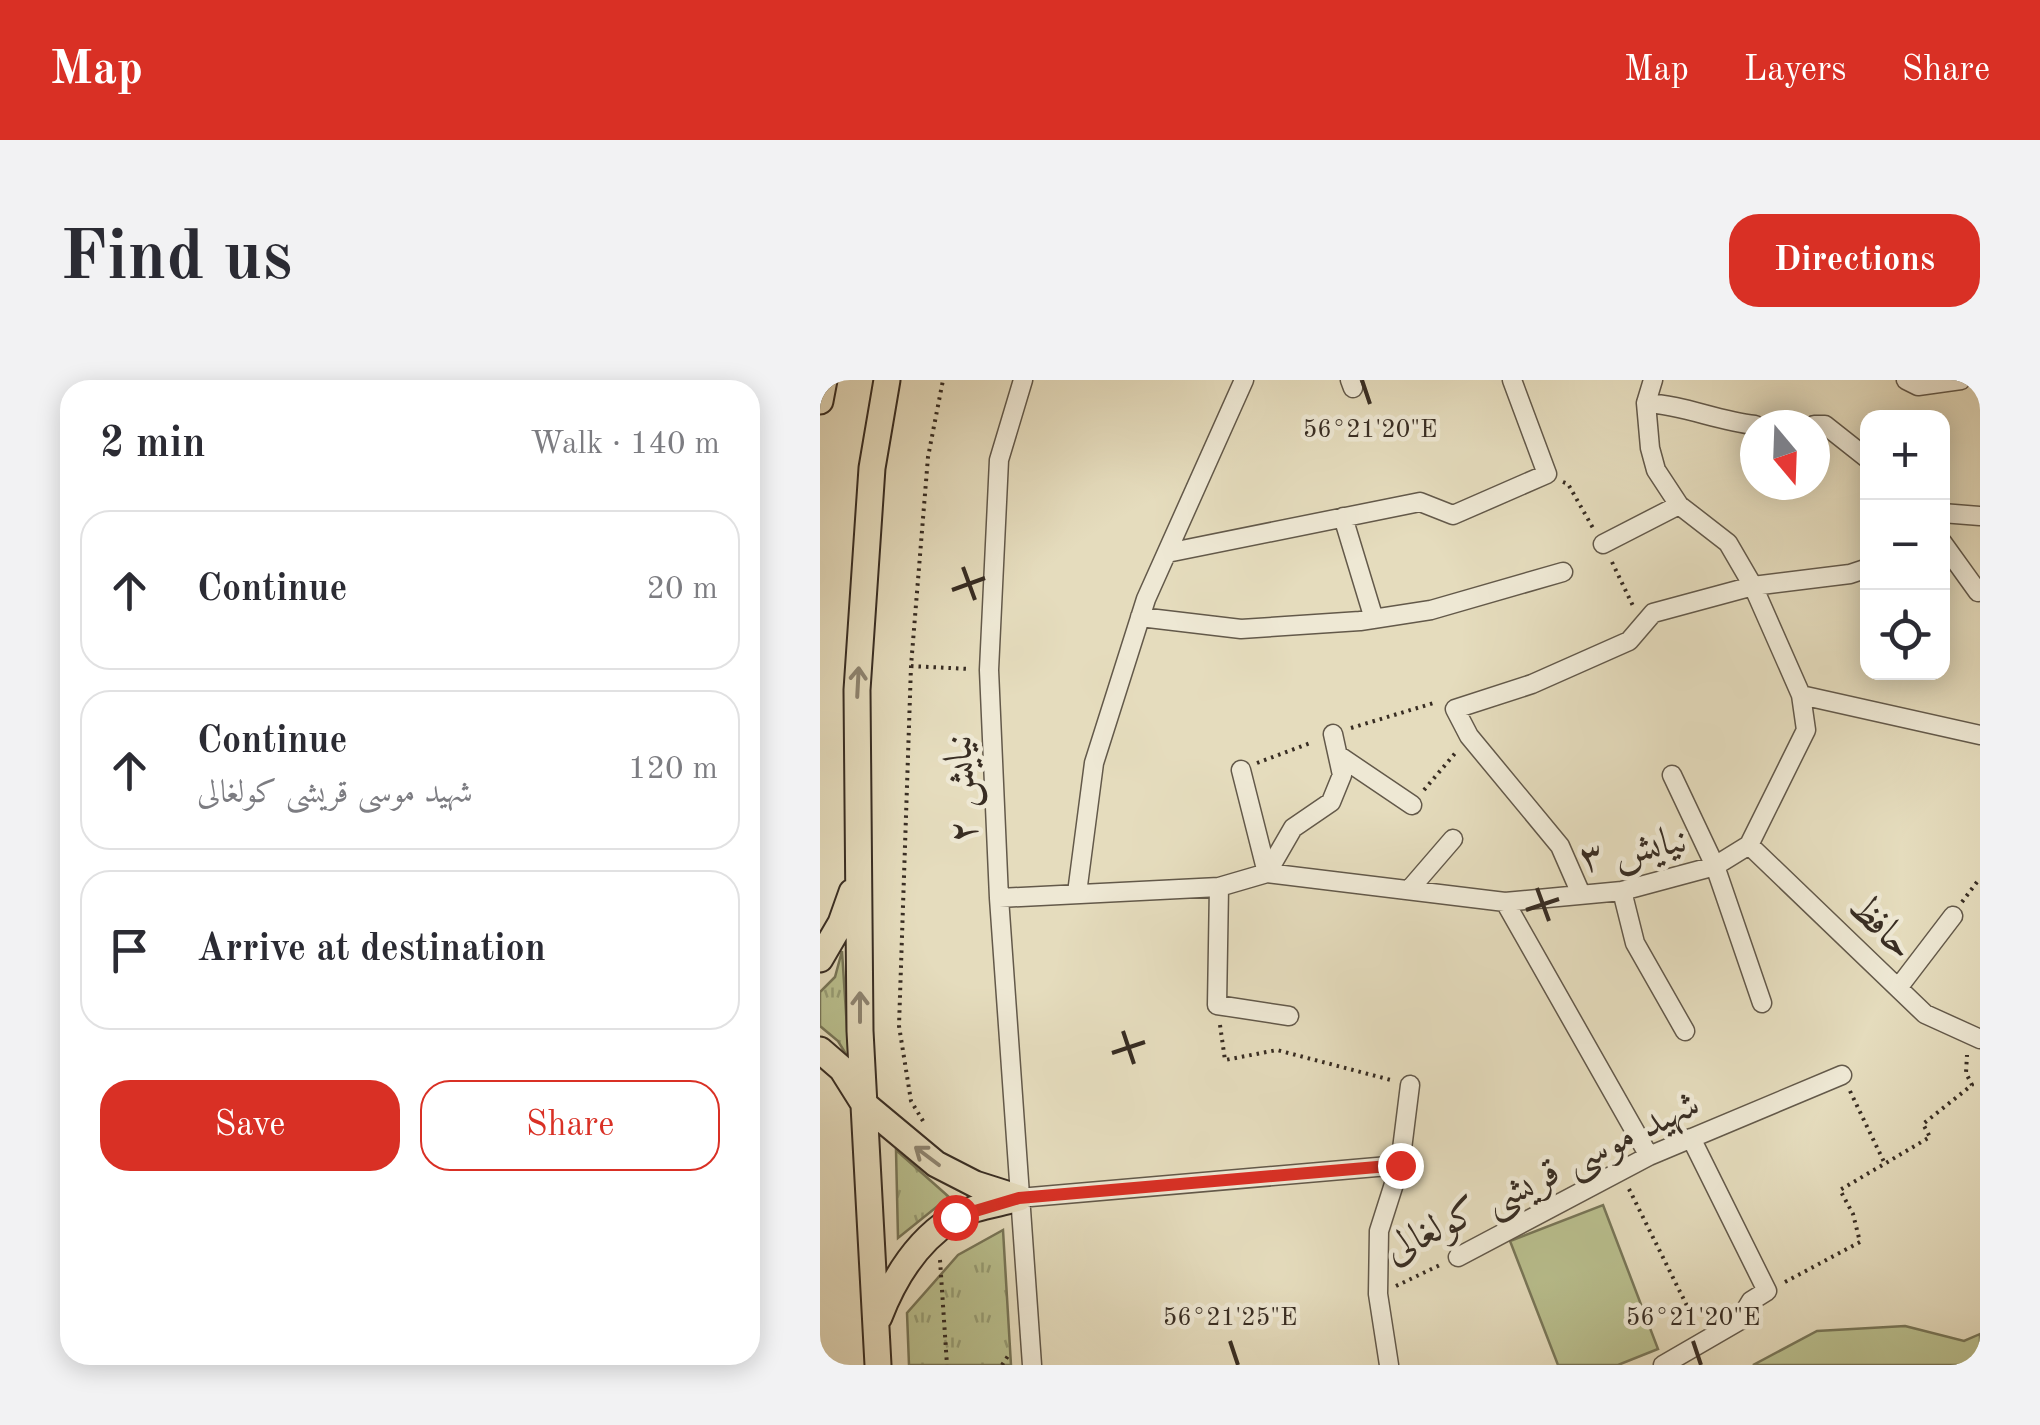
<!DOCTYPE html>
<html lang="en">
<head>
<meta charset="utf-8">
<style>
	:root { --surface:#fff; --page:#f2f2f3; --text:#2b2b33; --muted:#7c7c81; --line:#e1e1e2; --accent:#d93025 }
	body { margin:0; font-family:"Old Standard TT",Amiri,serif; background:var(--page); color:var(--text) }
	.controls { position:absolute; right:30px; top:30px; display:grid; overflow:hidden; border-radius:20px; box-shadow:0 5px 25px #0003 }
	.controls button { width:90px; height:90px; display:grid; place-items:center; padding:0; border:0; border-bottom:2px solid var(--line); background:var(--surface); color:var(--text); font:50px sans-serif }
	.compass { position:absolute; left:920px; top:30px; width:90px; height:90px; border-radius:50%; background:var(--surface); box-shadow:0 5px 25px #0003; rotate:161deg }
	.stop { position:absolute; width:30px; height:30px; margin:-22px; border:8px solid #d93025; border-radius:50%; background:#fff }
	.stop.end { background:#d93025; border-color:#fff; box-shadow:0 2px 10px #0008 }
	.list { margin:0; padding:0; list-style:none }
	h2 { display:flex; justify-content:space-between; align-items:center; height:130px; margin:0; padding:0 40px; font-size:42px }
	h2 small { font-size:32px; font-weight:400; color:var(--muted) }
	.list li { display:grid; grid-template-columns:65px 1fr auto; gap:30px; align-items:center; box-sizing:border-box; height:160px; margin:0 20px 20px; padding:0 20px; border:2px solid var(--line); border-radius:30px }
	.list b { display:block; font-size:38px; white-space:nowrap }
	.list p { margin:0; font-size:32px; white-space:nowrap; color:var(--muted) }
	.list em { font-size:32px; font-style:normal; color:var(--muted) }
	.actions { display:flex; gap:20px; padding:30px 40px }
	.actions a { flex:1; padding:22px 0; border:2px solid var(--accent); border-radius:30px; text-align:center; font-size:35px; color:var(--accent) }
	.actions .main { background:var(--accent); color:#fff }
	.icon { flex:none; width:55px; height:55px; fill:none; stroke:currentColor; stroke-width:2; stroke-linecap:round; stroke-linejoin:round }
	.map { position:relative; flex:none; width:1160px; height:985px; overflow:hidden; border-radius:30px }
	header { display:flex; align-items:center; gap:60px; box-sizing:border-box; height:140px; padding:0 50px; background:var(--accent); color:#fff }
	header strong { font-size:48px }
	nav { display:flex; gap:55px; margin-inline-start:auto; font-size:35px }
	.intro { display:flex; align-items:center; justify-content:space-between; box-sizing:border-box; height:240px; padding:0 60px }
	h1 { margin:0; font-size:70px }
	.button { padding:25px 45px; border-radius:30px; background:var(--accent); color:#fff; font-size:35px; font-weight:700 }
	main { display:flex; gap:60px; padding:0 60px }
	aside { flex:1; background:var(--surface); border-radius:30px; box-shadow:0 5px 25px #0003 }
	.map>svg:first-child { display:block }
</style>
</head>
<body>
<header>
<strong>Map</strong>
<nav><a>Map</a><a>Layers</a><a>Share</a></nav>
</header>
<div class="intro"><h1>Find us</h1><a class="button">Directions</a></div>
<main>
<aside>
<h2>2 min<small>Walk · 140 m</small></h2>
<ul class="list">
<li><svg class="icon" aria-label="ahead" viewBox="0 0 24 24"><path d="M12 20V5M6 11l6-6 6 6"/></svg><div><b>Continue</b></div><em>20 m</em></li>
<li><svg class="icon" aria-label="ahead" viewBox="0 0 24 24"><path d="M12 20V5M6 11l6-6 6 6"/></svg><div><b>Continue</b><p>شهید موسی قریشی کولغالی</p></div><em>120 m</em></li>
<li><svg class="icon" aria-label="arrive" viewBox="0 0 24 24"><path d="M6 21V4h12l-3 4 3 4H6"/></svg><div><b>Arrive at destination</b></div></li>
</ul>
<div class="actions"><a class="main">Save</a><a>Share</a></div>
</aside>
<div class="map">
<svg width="1160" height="985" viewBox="0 0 1160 985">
	<defs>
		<pattern id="grass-tufts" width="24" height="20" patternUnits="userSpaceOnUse" patternTransform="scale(2.5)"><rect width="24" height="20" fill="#b9bf8e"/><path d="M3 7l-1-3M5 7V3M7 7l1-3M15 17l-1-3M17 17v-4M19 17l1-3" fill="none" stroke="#979c74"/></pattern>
	</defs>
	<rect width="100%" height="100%" fill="#e5dcbd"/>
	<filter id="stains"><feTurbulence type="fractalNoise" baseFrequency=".002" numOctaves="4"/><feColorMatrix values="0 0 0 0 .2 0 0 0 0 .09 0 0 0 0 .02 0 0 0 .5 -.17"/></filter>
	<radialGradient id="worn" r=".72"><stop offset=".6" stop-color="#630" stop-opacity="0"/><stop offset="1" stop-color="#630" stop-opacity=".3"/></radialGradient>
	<path fill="url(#grass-tufts)" stroke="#787658" stroke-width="2.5" d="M22 571 29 679 18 661 0 646V612L15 597Z
		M76 770 129 817 78 858Z
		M183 850 191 985H89L87 933 138 875Z"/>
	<path fill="#b9bf8e" stroke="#787658" stroke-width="2.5" d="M783 825 838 969 798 985H738L690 861Z
		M1085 946 1144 961 1160 954V985H933L997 951Z"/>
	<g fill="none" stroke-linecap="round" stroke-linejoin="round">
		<defs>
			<path id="minor" d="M203 0 179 80 169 290 179 518 212 985
				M530 0 533 8
				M1086 0 1098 6 1141 0
				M826 23C864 25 897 41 935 45
				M994 45H1005L1048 79
				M1122 133 1160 136
				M523 137 554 239
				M1122 162 1158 212
				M783 164 859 125
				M347 173 600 122 633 135 727 94 692 0
				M320 237 421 249 540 241 611 230 743 192
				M981 315 1160 355
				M518 375 592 425
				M421 390 447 493
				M852 395 895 486 942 623
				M929 465 1105 634 1160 659
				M447 493 473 448 511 422 522 395 513 354
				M399 507 397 625 469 636
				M589 510 633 459
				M802 511 815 563 865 651
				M257 513 274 383 326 219 424 0
				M761 514 740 466 649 356 635 329 712 304 809 261 833 233 933 206 1030 194 1048 188
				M179 518 399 507 447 493 685 522 802 511 895 486 929 465 986 350 981 315 933 206 908 163 859 125 836 90 830 68 826 23 833 0
				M685 522 829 776
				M1078 608 1133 536
				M580 785 590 705
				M199 818 580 785 559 851 558 914 569 985
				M638 877 829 776 1022 695
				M843 985 919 941 931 921 947 911 871 758"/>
			<path id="primary" d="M0 21 4 0
				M0 579 21 543 32 512
				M0 670 22 689 44 724 116 784 155 804 199 818C179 824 150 827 132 839 96 862 74 898 59 937
				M58 985 40 651 37 310 52 88 67 0"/>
		</defs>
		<use href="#minor" stroke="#63594a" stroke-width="21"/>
		<use href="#primary" stroke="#382d23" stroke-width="29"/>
		<path stroke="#382d23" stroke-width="4" stroke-dasharray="2.5 5" stroke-linecap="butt" d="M743 102 748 104 773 148
			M792 182 814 228
			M91 286 149 289
			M531 348 617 322
			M437 383 493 362
			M604 410 637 371
			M1142 522 1160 498
			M400 645 405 680 457 670 571 700
			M1030 711 1065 784
			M103 741 91 721 79 646 91 286 108 77 123 0
			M809 809 876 944
			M120 880 127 985
			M965 902 1040 862 1033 834 1020 810 1110 757 1103 744 1152 705 1146 693 1147 675
			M576 906 622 884
			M182 985 190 973"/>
		<use href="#minor" stroke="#eee8d4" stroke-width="18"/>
		<use href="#primary" stroke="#e5dcbd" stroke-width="25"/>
	</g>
	<defs><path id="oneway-shaft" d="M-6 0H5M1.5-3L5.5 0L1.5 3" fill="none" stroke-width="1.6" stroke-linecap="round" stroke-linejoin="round" transform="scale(2.5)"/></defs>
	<g stroke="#8e8470">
		<use href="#oneway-shaft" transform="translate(38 302) rotate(-87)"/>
		<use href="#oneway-shaft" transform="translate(40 627) rotate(-90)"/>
		<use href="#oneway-shaft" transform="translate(107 776) rotate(-143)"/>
	</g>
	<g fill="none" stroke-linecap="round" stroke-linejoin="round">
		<path stroke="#d93025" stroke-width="12" d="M135 837 199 818 580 785"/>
	</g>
	<path fill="none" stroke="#382d23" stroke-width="4" d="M542 0 550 24M143 187 155 220M132 210 165 198M717 508 729 541M706 530 739 519M303 651 314 684M292 673 325 662M410 961 418 985M873 961 881 985"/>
	<g text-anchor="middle" stroke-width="9" stroke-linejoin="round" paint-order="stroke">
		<g font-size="40" fill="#382d23" stroke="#eee8d4">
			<text transform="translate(139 409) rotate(-93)" y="14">نیایش ۲</text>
			<text transform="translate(813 467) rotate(-11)" y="14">نیایش ۳</text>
			<text transform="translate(1063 545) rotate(44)" y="14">حافظ</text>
			<text transform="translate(721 795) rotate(-26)" y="14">شهید موسی قریشی کولغالی</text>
		</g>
	</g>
	<g font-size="25" text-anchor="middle" fill="#382d23" stroke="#eee8d4" stroke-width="9" stroke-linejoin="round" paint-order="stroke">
		<text x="550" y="57">56°21'20"E</text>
		<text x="410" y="945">56°21'25"E</text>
		<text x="873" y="945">56°21'20"E</text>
	</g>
	<rect width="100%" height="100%" filter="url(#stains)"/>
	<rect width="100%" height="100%" fill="url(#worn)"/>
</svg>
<div class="controls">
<button>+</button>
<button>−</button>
<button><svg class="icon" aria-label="locate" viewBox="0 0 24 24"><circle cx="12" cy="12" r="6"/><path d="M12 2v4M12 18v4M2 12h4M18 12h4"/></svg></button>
</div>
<svg class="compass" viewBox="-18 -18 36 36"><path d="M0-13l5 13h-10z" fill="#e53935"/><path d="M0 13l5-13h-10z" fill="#7c7c81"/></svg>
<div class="stop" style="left:135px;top:837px"></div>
<div class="stop end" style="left:580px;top:785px"></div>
</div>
</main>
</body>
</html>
